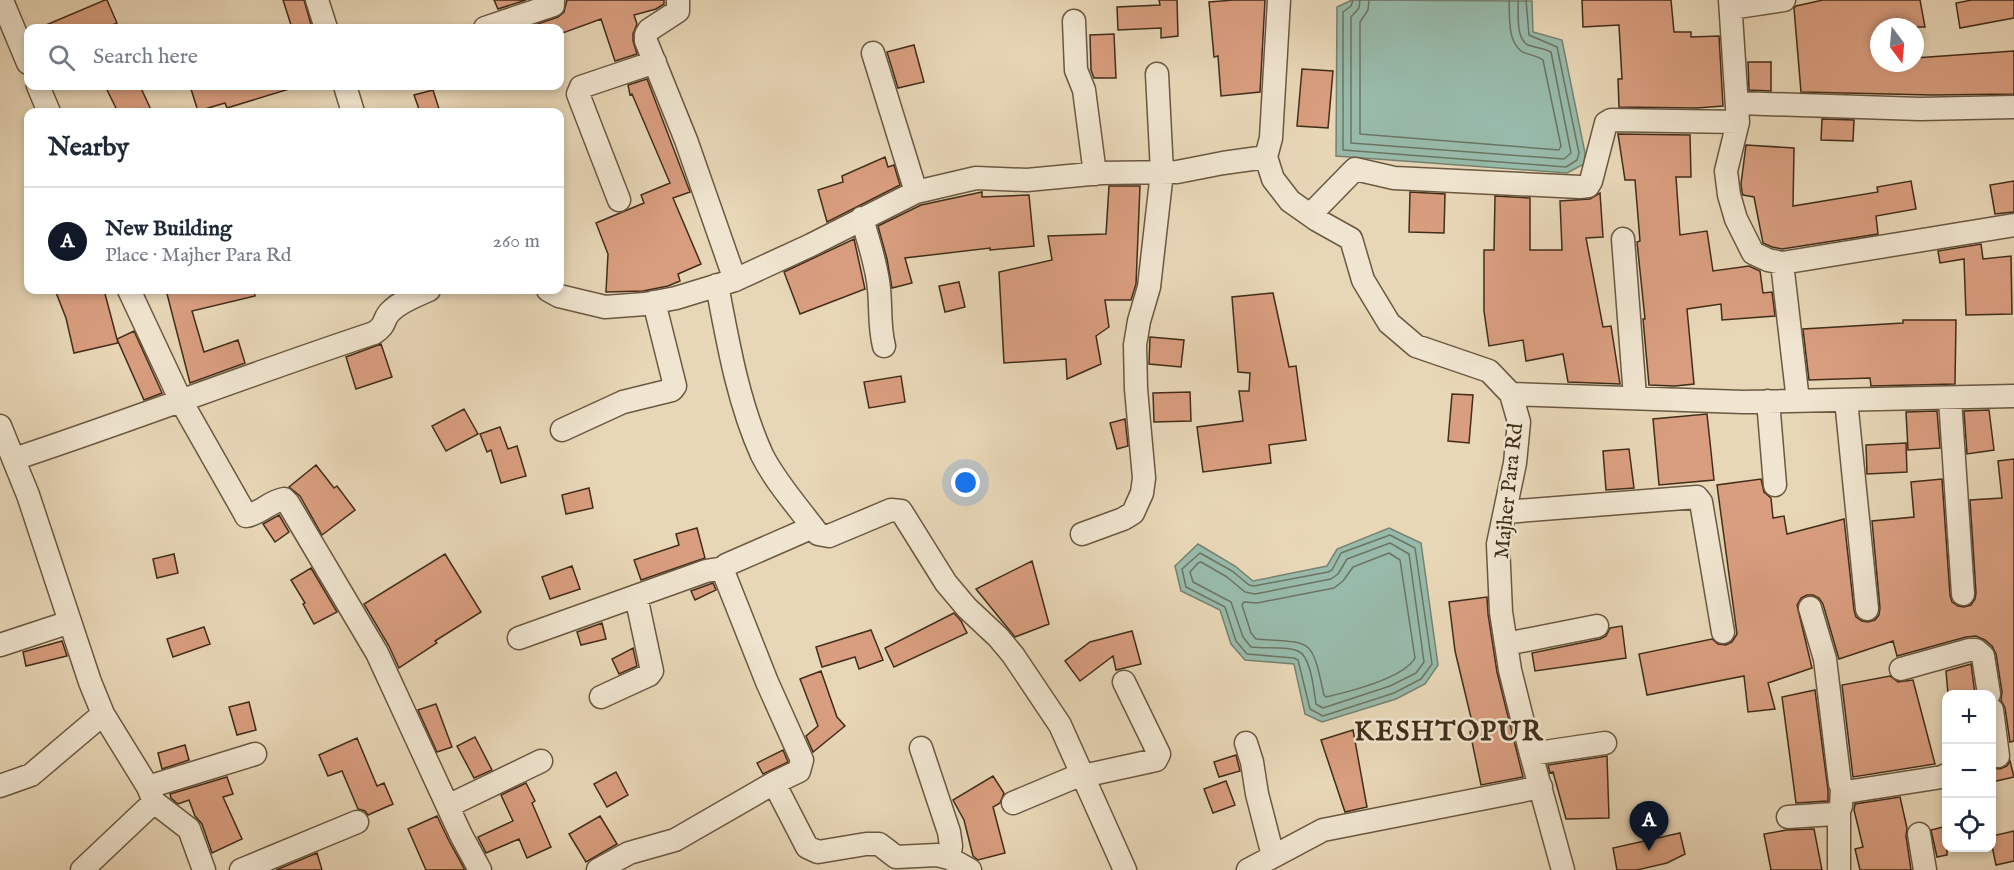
<!DOCTYPE html>
<html lang="en">
<head>
<meta charset="utf-8">
<style>
	:root { --surface:#fff; --page:#f6f6f7; --text:#1f2937; --muted:#747a83; --line:#e0e1e3; --accent:#111827 }
	body { margin:0; font-family:"IM FELL English",serif; background:var(--page); color:var(--text) }
	.controls { position:absolute; right:18px; bottom:18px; display:grid; overflow:hidden; border-radius:12px; box-shadow:0 3px 9px #0003 }
	.controls button { width:54px; height:54px; display:grid; place-items:center; padding:0; border:0; border-bottom:2px solid var(--line); background:var(--surface); color:var(--text); font:30px sans-serif }
	.compass { position:absolute; left:1870px; top:18px; width:54px; height:54px; border-radius:50%; background:var(--surface); box-shadow:0 3px 9px #0003; rotate:164deg }
	.you { position:absolute; left:966px; top:483px; width:21px; height:21px; margin:-15px; border:4px solid #fff; border-radius:50%; background:#1a73e8; box-shadow:0 0 0 9px #1a73e833 }
	.badge { display:grid; place-items:center; width:39px; height:39px; border-radius:50%; background:var(--accent); color:#fff; font-size:20px; font-weight:700 }
	.pin { position:absolute; translate:-50% -50px; filter:drop-shadow(0 2px 3px #0008) }
	.pin::after { content:''; position:absolute; top:32px; width:21px; height:18px; background:inherit; clip-path:polygon(0 0,100% 0,50% 100%) }
	.list { margin:0; padding:0; list-style:none }
	h2 { display:flex; justify-content:space-between; align-items:center; height:78px; margin:0; padding:0 24px; font-size:26px }
	h2 small { font-size:20px; font-weight:400; color:var(--muted) }
	.list li { display:grid; grid-template-columns:39px 1fr auto; gap:18px; align-items:center; box-sizing:border-box; height:108px; padding:0 24px; border-top:2px solid var(--line) }
	.list b { display:block; font-size:22px; white-space:nowrap }
	.list p { margin:0; font-size:20px; white-space:nowrap; color:var(--muted) }
	.list em { font-size:20px; font-style:normal; color:var(--muted) }
	.icon { flex:none; width:33px; height:33px; fill:none; stroke:currentColor; stroke-width:2; stroke-linecap:round; stroke-linejoin:round }
	.map { position:relative; flex:none; width:2014px; height:870px; overflow:hidden }
	.search { position:absolute; background:var(--surface); box-shadow:0 3px 9px #0003; left:24px; top:24px; width:540px; height:66px; display:flex; align-items:center; gap:15px; box-sizing:border-box; padding:0 21px; border-radius:12px; color:var(--muted); font-size:22px }
	.panel { position:absolute; background:var(--surface); box-shadow:0 3px 9px #0003; left:24px; top:108px; width:540px; height:186px; border-radius:12px }
	.map>svg:first-child { display:block }
</style>
</head>
<body>
<div class="map">
<svg width="2014" height="870" viewBox="0 0 2014 870">
	<rect width="100%" height="100%" fill="#e8d7b7"/>
	<filter id="stains"><feTurbulence type="fractalNoise" baseFrequency=".00333" numOctaves="4"/><feColorMatrix values="0 0 0 0 .2 0 0 0 0 .09 0 0 0 0 .02 0 0 0 .5 -.17"/></filter>
	<radialGradient id="worn" r=".72"><stop offset=".6" stop-color="#630" stop-opacity="0"/><stop offset="1" stop-color="#630" stop-opacity=".3"/></radialGradient>
	<path fill="#98baaa" stroke="#758270" stroke-width="1.5" d="M1352 0 1532 1 1533 32 1562 40 1585 153 1584 164 1567 173 1336 156 1337 7Z
		M1389 528 1421 543 1438 665 1425 684 1396 699 1322 722 1305 714 1294 664 1245 660 1231 644 1220 610 1181 591 1175 566 1198 544 1235 566 1253 581 1327 566 1337 549Z"/>
	<g fill="none" stroke-linecap="round" stroke-linejoin="round">
		<path stroke="#6c7462" stroke-width="1.5" d="M1353 0 1351 6 1343 12V150L1566 167 1577 160 1579 153 1557 47 1529 35 1526 0
			M1360 0 1359 8 1351 17V143L1564 159 1571 153 1551 52C1544 48 1536 48 1528 45 1515 38 1519 13 1518 0
			M1369 0 1368 10 1360 22V134L1559 150 1561 146 1543 60C1536 55 1527 55 1521 51 1507 40 1510 16 1509 0
			M1390 535 1415 548 1432 664 1421 679 1394 693 1323 716 1310 709 1298 660 1294 658 1247 654 1236 641 1225 607 1186 587 1182 569 1200 553 1232 571 1249 585 1254 586 1328 572 1332 570 1341 553Z
			M1390 543 1409 554 1424 662 1416 673 1390 686 1323 708 1316 704C1314 691 1311 656 1298 651 1285 646 1266 649 1251 647L1243 637 1231 602 1193 582 1190 572 1198 563 1201 562 1227 577 1245 592 1255 594 1331 579 1338 574 1347 559Z
			M1389 553 1400 560 1415 658C1404 678 1348 692 1326 697L1324 695C1311 637 1314 643 1256 639L1251 633 1242 605 1244 602 1257 603 1334 588 1343 581 1353 567Z"/>
	</g>
	<path fill="#d99e7f" stroke="#412d1a" stroke-width="1.5" d="M105 0H107L117 23 105 28H39Z
		M283 0H304L312 28H292Z
		M494 0H526L498 9Z
		M567 0H664V4L656 9 634 15 637 24 633 34V41L637 54 615 61 601 19 560 34V28H526L558 17 564 12Z
		M1159 0H1177L1178 36 1161 38V28L1118 30 1117 7 1160 5Z
		M1234 0H1265L1260 92 1221 96 1218 56 1214 57 1209 2Z
		M1582 0H1671L1674 32H1691V37L1719 36 1723 106 1697 108 1619 107 1618 79H1622L1619 25 1583 27Z
		M1823 0H1920L1925 27H1879V63H1915V58L2014 51V94L1932 95 1801 92 1794 8 1796 6Z
		M1972 0H2014V18L1960 28 1956 3Z
		M1114 34 1116 78H1094L1091 70 1090 35Z
		M914 45 924 82 898 88 887 52Z
		M1748 62H1771V91L1749 90Z
		M1302 69 1333 71 1328 128 1297 126Z
		M647 79 690 192 673 198 701 264 678 274 680 281 668 286 643 291 606 292 608 254 596 223 644 203 641 195 670 183 632 94 630 95 628 85Z
		M105 86H140L152 112H118Z
		M190 86H288L289 89 227 108 225 103 198 111Z
		M433 90 440 112H420L414 95Z
		M1822 119 1854 120 1853 141 1821 140Z
		M1618 134 1690 135 1691 177H1676L1680 235 1707 231 1713 271 1749 266 1760 271 1763 293 1772 292 1775 316 1722 320 1721 304 1687 309 1694 384 1675 386 1649 385 1643 319H1645L1637 242 1640 241 1635 180H1625Z
		M1746 145 1794 148 1793 206 1878 192 1877 187 1911 181 1916 209 1876 216 1878 234 1782 249 1772 247 1763 243 1754 197 1743 195 1742 192 1741 184Z
		M885 157 888 167 894 165 900 185 827 222 818 190 843 182 842 176Z
		M2014 181V212L1995 214 1990 185Z
		M1109 186H1140L1136 284 1131 300H1105L1109 327 1096 336 1101 364 1067 379 1066 359 1004 363 999 272 1052 260 1048 236 1106 234Z
		M982 192V197L1029 195 1034 246 990 250V248L905 258 912 283 892 288 887 259 878 226 921 205Z
		M1410 192 1445 194 1444 233 1409 232Z
		M1600 193 1603 237 1586 238 1603 327 1611 326 1620 384 1568 382 1563 354 1526 361 1523 340 1489 346 1484 311V250H1494L1495 196 1530 198V250H1562L1560 201 1590 199Z
		M854 239 865 289 800 314 784 272Z
		M1981 244 1983 259 2011 256 2012 314 1966 315 1964 259 1940 263 1938 251Z
		M959 282 965 307 945 312 939 286Z
		M55 290H104L118 343 74 353 66 318Z
		M166 290H254L255 296 192 311 204 352 238 340 245 363 190 383Z
		M1273 293 1289 367 1296 366 1306 440 1269 445 1271 463 1203 472 1197 427 1243 421 1239 391H1249L1250 373 1238 372 1232 297Z
		M1903 320H1956L1955 384 1871 386 1870 378 1809 380 1803 329 1903 323Z
		M134 331 162 393 144 400 117 339Z
		M1150 337 1184 340 1181 367 1149 364Z
		M381 344 392 377 356 389 346 357Z
		M901 376 905 402 869 408 864 382Z
		M1190 392 1191 421 1154 422 1153 393Z
		M1452 394 1473 395 1469 443 1448 441Z
		M464 409 478 434 446 451 432 426Z
		M1989 410 1994 450 1967 454 1964 411Z
		M1937 411 1940 448 1908 450 1906 412Z
		M1707 414 1714 480 1659 485 1653 419Z
		M1125 419 1128 446 1117 449 1110 423Z
		M500 427 508 449 517 446 526 476 501 483 491 450 487 452 480 434Z
		M1906 443 1907 472 1867 474 1866 445Z
		M1629 449 1634 488 1606 490 1603 451Z
		M2014 459V741L2010 742 2005 708 2001 700 2002 692 1996 654 1992 646 1985 640 1976 636 1966 637 1897 656 1893 641 1839 659 1823 604 1819 598 1813 595H1807L1801 598 1797 605 1812 668 1768 683 1775 709 1748 712 1744 676 1647 695 1639 654 1712 639 1718 644 1726 645 1732 642 1737 634 1717 485 1761 479 1764 492 1771 498 1773 518 1784 516 1787 534 1844 519 1854 610 1856 617 1862 621 1868 622 1875 620 1879 615 1880 608 1872 521 1914 517 1911 482 1942 479 1950 595 1952 602 1958 606 1964 607 1971 605 1975 599 1976 593 1970 500 2002 498 1998 461Z
		M316 465 334 488 337 486 355 510 322 535 300 496 289 487Z
		M589 488 593 508 566 514 562 495Z
		M279 515 289 532 275 542 263 524Z
		M697 528 705 558 641 580 634 560 679 545 676 534Z
		M174 554 178 573 157 578 153 559Z
		M445 554 481 612 435 641 437 643 399 668 389 646 364 604Z
		M1032 561 1049 624 1015 637 976 589Z
		M572 566 580 589 550 599 542 577Z
		M311 568 337 612 314 624 303 604 305 603 291 580Z
		M713 583 716 590 695 600 691 591Z
		M1487 597 1488 614 1497 672 1523 777 1481 785 1470 732 1474 730 1455 651 1449 602Z
		M954 613 961 621 967 633 894 667 885 648Z
		M602 623 606 639 581 645 577 632Z
		M1622 626 1626 658 1535 671 1532 653 1600 639 1606 636 1610 628Z
		M204 627 210 644 173 657 167 639Z
		M871 630 883 660 859 669 855 657 822 667 816 647Z
		M1132 631 1141 664 1116 670 1113 656 1080 681 1065 661 1090 642Z
		M62 641 67 656 26 666 23 652Z
		M633 648 637 666 619 674 612 659Z
		M1971 664 1975 694H1948L1946 671Z
		M821 671 837 717 845 726 813 752 806 736 818 726 800 679Z
		M1890 676 1898 682 1913 680 1935 764 1853 777 1842 685Z
		M1815 690 1828 790V801L1796 803 1782 697Z
		M249 702 256 730 237 735 229 707Z
		M436 704 452 747 437 752 418 710Z
		M1353 730 1367 807 1345 812 1321 740Z
		M475 737 492 770 474 778 457 746Z
		M357 738 377 786 384 783 393 804 368 815 365 811 358 809 342 771 328 776 319 755Z
		M185 745 189 760 162 769 158 753Z
		M783 750 788 762 763 774 757 763Z
		M1236 755 1240 771 1219 777 1214 762Z
		M1607 756 1609 818 1566 819 1553 772 1550 773 1548 765Z
		M2010 761 2014 777 1992 782V768L2000 769 2007 766Z
		M616 772 628 795 607 807 594 784Z
		M993 776 1004 793 1000 803 993 807 1005 853 978 860 973 856 964 820 953 800Z
		M227 777 233 794 223 797 242 839 212 853 202 824 195 816 189 800 178 804 171 798 170 794Z
		M1226 781 1235 805 1213 813 1204 789Z
		M526 783 535 801 532 803 551 847 527 858 519 839 486 853 478 837 513 821 501 795Z
		M1900 797 1907 828 1906 836 1911 870H1860L1855 849 1863 847 1854 810 1855 804Z
		M437 816 449 841 465 870H426L408 829Z
		M600 816 617 844 586 862 569 834Z
		M1947 826V855L1937 857 1931 830Z
		M1814 829 1822 870H1771L1764 834 1787 830Z
		M2014 831V861L1996 865 1992 846V836Z
		M1680 833 1685 854 1667 863 1637 870H1617L1613 848Z
		M317 853 322 870H276Z"/>
	<g fill="none" stroke-linecap="round" stroke-linejoin="round">
		<defs>
			<path id="minor" d="M317 0 326 28
				M678 0V11L649 30 646 35V41L686 140 735 280
				M1279 0 1271 138 1266 157 1273 179 1290 201 1317 220 1351 239 1363 280 1389 323 1416 346 1489 371 1511 394 1519 422 1515 463 1498 544 1501 612 1510 670 1531 754 1563 870
				M1730 0 1738 122 1726 171 1729 195 1736 219 1753 253 1768 260 1782 263
				M0 2 3 3 28 63
				M1731 8 1784 0
				M1074 21 1076 70 1084 90 1095 174
				M485 28 553 5V0
				M873 53 916 192
				M38 86 49 112
				M345 86 353 112
				M1738 103 1920 109 2014 107
				M619 200 578 94 581 87 655 62
				M1310 215 1355 169 1394 178 1580 187 1588 186 1591 181 1606 123 1611 120 1738 122
				M862 218C868 241 877 265 879 289 881 308 879 327 884 346
				M1623 239 1635 397
				M717 285C728 343 738 402 762 455 776 483 800 509 818 534L829 536 891 510 901 511 946 583 967 608 998 637 1013 655 1060 725 1125 870
				M129 290 181 401 244 512 246 516C260 514 270 501 284 499L288 503 377 653 461 835 480 870
				M548 290 559 296 605 307 645 304 676 298 735 280 811 245 916 192 976 178 1027 180 1101 173 1177 172 1223 163 1266 157
				M1511 394 1743 402 2014 396
				M1950 399 1963 594
				M1846 400 1867 609
				M1768 401 1775 485
				M1798 401 1782 263 2014 225
				M0 426 28 495 90 682 103 714 148 787 154 802 189 829 204 870
				M562 430 623 402 672 390 675 386 654 302
				M14 459C135 419 253 373 374 333 388 324 382 319 391 311 401 301 416 296 429 290
				M1505 512 1697 497 1701 502 1723 632
				M1082 534 1123 519 1133 513 1142 493 1144 478 1136 389 1135 345 1139 321 1149 287 1162 172 1157 74
				M1810 608 1825 659 1840 784 1846 792 1942 777 1946 775
				M519 638 706 571 724 568
				M1506 644 1597 626
				M0 645 70 622
				M1901 669 1969 650H1976L1983 656 1989 694
				M601 697 649 675 652 671 636 596
				M1992 710 1998 756
				M1246 743 1252 762 1257 794 1273 856
				M921 748 949 832 951 846 949 858
				M1531 754 1605 743
				M1083 776 1156 760 1159 754 1124 682
				M774 783 807 847 818 852 866 844H879L896 857 937 855 949 858 970 870
				M0 786 31 775 103 714
				M148 787 255 754
				M1013 803 1082 774
				M448 806 541 761
				M1788 817 1834 814 1839 811 1841 806 1842 788
				M1919 834 1925 870
				M82 870 154 802
				M241 870 357 822
				M598 870 629 853 675 840 774 783 799 771 802 760 767 682 723 571 726 565 813 527
				M1248 870 1323 830 1541 787
				M1839 870V811"/>
		</defs>
		<use href="#minor" stroke="#6b5841" stroke-width="25"/>
		<use href="#minor" stroke="#f0e5d0" stroke-width="22"/>
	</g>
	<g text-anchor="middle" stroke-width="5" stroke-linejoin="round" paint-order="stroke">
		<g font-size="21" fill="#412d1a" stroke="#f0e5d0">
			<text transform="translate(1508 491) rotate(-84)" y="7">Majher Para Rd</text>
		</g>
		<g font-size="27" font-weight="bold" letter-spacing="1.5" fill="#412d1a" stroke="#f0e5d0">
			<text x="1449" y="740">KESHTOPUR</text>
		</g>
	</g>
	<rect width="100%" height="100%" filter="url(#stains)"/>
	<rect width="100%" height="100%" fill="url(#worn)"/>
</svg>
<div class="controls">
<button>+</button>
<button>−</button>
<button><svg class="icon" aria-label="locate" viewBox="0 0 24 24"><circle cx="12" cy="12" r="6"/><path d="M12 2v4M12 18v4M2 12h4M18 12h4"/></svg></button>
</div>
<svg class="compass" viewBox="-18 -18 36 36"><path d="M0-13l5 13h-10z" fill="#e53935"/><path d="M0 13l5-13h-10z" fill="#747a83"/></svg>
<div class="you"></div>
<div class="pin badge" style="left:1649px;top:851px">A</div>
<div class="search"><svg class="icon" aria-label="search" viewBox="0 0 24 24"><circle cx="10" cy="10" r="6"/><path d="M15 15l6 6"/></svg>Search here</div>
<section class="panel">
<h2>Nearby<small></small></h2>
<ul class="list">
<li><span class="badge">A</span><div><b>New Building</b><p>Place · Majher Para Rd</p></div><em>260 m</em></li>
</ul>
</section>
</div>
</body>
</html>
